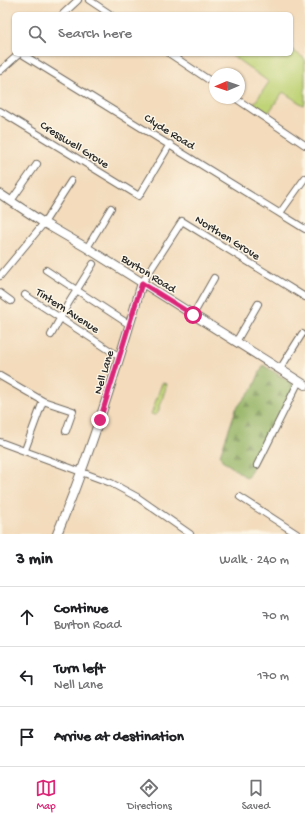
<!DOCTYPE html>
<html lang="en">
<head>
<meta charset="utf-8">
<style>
	:root { --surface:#fff; --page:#f6f6f6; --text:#202124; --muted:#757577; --line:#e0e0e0; --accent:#db2777 }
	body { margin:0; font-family:"Gochi Hand",sans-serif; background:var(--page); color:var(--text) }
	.compass { position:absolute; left:209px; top:68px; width:36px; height:36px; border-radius:50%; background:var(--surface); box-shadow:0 1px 3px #0004; rotate:268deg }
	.stop { position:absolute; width:12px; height:12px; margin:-9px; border:3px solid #db2777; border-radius:50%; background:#fff }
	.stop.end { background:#db2777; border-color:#fff; box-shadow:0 1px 4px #0008 }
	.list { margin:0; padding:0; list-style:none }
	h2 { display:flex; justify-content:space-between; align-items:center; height:52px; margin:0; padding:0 16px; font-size:17px }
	h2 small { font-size:13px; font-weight:400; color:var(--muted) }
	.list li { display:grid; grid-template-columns:26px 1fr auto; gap:12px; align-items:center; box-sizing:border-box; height:60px; padding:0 16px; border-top:1px solid var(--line) }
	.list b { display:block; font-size:15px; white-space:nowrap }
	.list p { margin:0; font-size:13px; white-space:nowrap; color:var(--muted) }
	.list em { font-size:13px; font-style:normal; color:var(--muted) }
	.icon { flex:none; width:22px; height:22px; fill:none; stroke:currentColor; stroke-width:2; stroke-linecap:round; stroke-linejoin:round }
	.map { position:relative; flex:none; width:305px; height:534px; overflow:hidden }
	.search { position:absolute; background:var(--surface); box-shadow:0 1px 3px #0004; left:12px; right:12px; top:12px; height:44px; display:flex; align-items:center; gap:10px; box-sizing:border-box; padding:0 14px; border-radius:6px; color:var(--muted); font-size:15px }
	.sheet { height:232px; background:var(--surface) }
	nav { display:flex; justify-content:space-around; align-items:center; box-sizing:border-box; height:56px; border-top:1px solid var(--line); background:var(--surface); font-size:11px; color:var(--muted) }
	nav a { display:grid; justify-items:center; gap:2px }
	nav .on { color:var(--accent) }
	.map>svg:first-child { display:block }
</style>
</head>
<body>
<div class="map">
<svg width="305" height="534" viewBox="0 0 305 534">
	<defs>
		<pattern id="grass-dots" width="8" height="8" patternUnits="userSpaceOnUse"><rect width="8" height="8" fill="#bfd377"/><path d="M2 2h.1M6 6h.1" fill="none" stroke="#a4b567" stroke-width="1.8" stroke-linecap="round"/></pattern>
		<pattern id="forest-firs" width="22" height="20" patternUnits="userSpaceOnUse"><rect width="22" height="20" fill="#97b568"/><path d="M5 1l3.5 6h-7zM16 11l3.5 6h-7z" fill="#7b9356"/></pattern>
	</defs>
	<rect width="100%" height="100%" fill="#fcf5e5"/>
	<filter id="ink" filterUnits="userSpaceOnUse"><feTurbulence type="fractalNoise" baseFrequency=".025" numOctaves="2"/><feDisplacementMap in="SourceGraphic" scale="8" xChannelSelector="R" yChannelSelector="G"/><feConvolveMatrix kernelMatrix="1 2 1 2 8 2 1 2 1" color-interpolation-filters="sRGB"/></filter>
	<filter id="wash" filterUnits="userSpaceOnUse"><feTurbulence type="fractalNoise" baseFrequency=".012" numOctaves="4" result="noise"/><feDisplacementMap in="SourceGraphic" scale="16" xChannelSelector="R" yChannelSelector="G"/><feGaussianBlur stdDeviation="0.9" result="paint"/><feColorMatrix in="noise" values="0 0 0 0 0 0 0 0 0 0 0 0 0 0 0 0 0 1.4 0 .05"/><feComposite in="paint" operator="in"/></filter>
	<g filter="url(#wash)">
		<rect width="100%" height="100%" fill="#f3dbbc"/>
		<path fill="url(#grass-dots)" stroke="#757f51" d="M162 383 167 384 158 413 155 415 151 414Z"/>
		<path fill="url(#forest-firs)" stroke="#61704a" d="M263 365 295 385 247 478 222 460 220 455 236 409 254 386Z"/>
		<path fill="#bfd377" stroke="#757f51" d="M291 49 305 59V103L303 105 283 92 267 115 253 105 269 82 230 54H291Z"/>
	</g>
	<g filter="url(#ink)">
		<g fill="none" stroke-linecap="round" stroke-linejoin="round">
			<defs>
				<path id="minor" d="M89 0 110 14
					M63 14 78 0
					M22 54 305 229
					M170 54 215 84
					M0 71 19 54
					M235 98 305 145
					M0 111 139 196 170 144
					M11 201 37 164
					M280 213 305 178
					M87 248 111 208
					M46 270 130 325
					M0 276 44 223 71 181
					M142 283 182 221 305 297
					M0 293 11 301
					M25 295 120 357
					M193 315 214 278
					M51 335 68 304 93 264
					M236 342 258 304
					M280 369 302 334
					M0 376 43 401 73 411 66 431
					M0 442 111 483 137 497 190 534
					M25 450 43 401
					M257 465 299 381
					M240 497 297 534"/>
				<path id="tertiary" d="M0 194 44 223 87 248 305 385
					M57 534C91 452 117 368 142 283"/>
			</defs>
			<use href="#minor" stroke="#71695e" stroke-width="8"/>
			<use href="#tertiary" stroke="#71695e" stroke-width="10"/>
			<use href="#minor" stroke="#fff" stroke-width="6"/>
			<use href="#tertiary" stroke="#fff" stroke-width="8"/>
		</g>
	</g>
	<g fill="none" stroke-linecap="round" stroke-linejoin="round" filter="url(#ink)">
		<path stroke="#db2777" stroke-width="5" d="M100 420 142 283 193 315"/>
	</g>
	<g text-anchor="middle" stroke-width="3" stroke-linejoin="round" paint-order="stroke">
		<g font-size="12" fill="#2b2b2b" stroke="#fcf5e5">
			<text transform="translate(170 131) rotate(32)" y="4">Clyde Road</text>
			<text transform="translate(75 144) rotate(32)" y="4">Cresswell Grove</text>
			<text transform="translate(228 237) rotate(32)" y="4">Northen Grove</text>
			<text transform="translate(149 273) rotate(32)" y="4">Burton Road</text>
			<text transform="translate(68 310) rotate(33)" y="4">Tintern Avenue</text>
			<text transform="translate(103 372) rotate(-73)" y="4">Nell Lane</text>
		</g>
	</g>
</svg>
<svg class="compass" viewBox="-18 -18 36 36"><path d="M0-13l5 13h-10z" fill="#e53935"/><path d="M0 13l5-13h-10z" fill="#757577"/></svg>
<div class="stop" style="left:193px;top:315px"></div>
<div class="stop end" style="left:100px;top:420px"></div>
<div class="search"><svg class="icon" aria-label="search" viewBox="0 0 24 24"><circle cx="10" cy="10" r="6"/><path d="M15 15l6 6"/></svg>Search here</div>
</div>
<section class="sheet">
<h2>3 min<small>Walk · 240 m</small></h2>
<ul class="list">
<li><svg class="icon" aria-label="ahead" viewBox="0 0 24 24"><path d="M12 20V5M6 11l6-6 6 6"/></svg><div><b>Continue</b><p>Burton Road</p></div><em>70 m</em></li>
<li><svg class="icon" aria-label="left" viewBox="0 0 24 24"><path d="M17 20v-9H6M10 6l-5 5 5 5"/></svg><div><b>Turn left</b><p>Nell Lane</p></div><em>170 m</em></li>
<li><svg class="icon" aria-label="arrive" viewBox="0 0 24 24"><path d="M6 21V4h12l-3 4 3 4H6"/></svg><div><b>Arrive at destination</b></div></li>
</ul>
</section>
<nav>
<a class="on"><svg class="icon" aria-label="map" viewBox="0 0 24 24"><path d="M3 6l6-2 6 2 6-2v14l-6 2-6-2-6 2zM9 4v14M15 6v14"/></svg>Map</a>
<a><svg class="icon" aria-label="directions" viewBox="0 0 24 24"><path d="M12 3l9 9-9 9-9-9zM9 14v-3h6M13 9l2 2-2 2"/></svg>Directions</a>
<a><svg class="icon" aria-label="saved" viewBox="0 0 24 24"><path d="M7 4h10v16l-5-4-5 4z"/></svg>Saved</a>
</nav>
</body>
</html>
